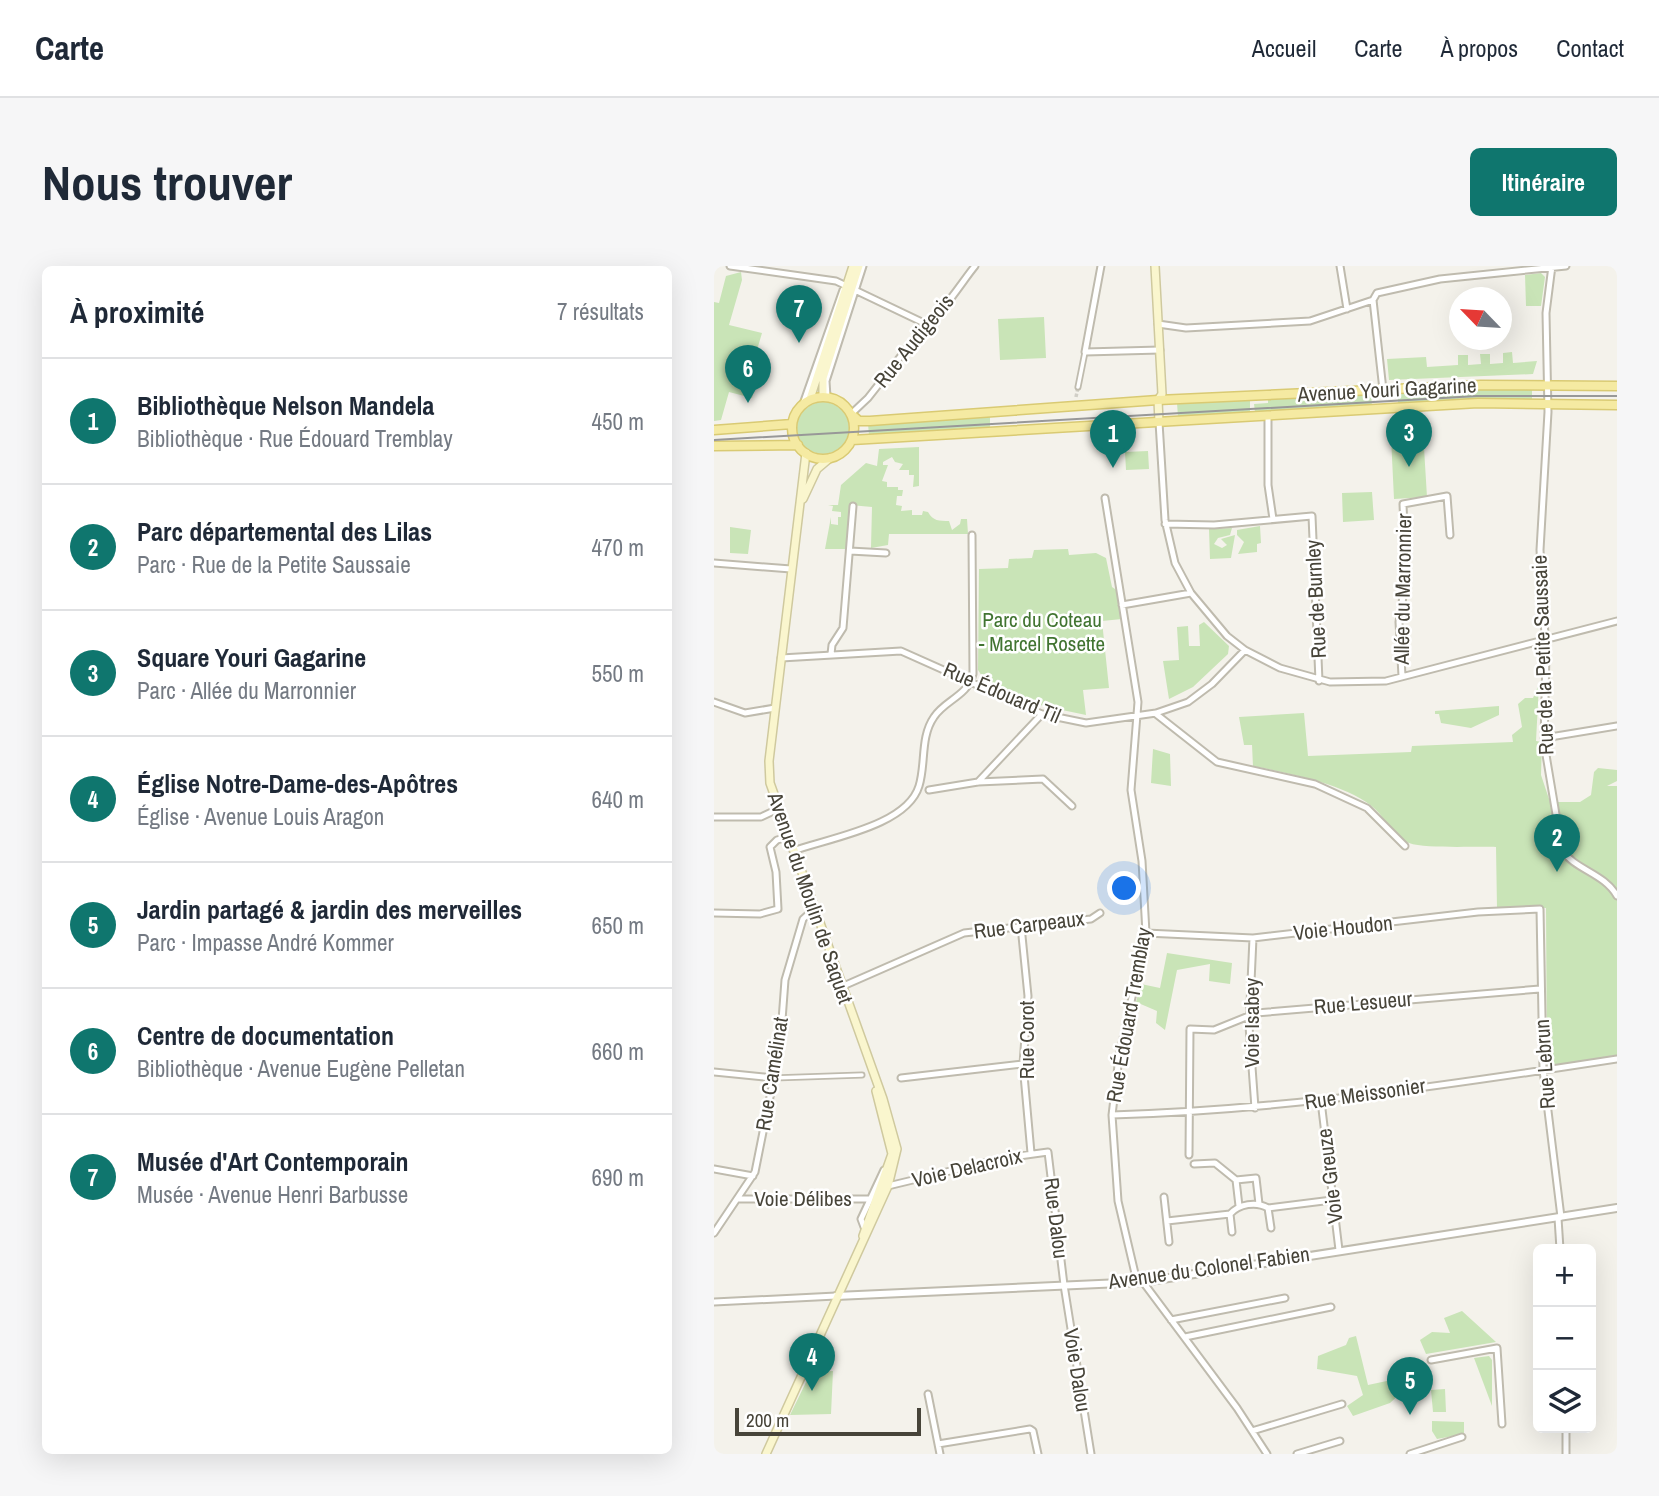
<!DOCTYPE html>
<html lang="fr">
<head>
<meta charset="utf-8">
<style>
	:root { --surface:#fff; --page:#f6f6f7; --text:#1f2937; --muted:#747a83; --line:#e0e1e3; --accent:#0f766e }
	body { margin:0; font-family:"Archivo Narrow",sans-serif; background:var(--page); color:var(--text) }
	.controls { position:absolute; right:21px; bottom:21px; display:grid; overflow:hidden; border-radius:10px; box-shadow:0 7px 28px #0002 }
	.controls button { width:63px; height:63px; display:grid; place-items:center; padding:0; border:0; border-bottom:2px solid var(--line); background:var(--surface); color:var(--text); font:35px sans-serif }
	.compass { position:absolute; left:735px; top:21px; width:63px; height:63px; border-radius:50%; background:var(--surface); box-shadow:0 7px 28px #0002; rotate:295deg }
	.scale { position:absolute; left:21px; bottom:18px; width:186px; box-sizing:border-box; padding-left:7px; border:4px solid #474439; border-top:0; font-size:19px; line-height:24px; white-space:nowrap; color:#474439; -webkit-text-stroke:5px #fff; paint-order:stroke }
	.you { position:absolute; left:411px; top:623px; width:24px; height:24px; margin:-18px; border:5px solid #fff; border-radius:50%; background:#1a73e8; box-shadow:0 0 0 10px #1a73e833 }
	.badge { display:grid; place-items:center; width:46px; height:46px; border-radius:50%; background:var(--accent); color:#fff; font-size:23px; font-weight:700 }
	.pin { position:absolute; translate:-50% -58px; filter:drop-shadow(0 2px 4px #0008) }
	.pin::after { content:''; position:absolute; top:37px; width:24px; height:21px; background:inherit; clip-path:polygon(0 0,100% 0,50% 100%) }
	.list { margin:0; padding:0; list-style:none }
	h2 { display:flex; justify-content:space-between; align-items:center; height:91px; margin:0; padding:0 28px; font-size:30px }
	h2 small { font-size:23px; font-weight:400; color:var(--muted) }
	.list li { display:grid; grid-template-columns:46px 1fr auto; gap:21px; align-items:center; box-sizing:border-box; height:126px; padding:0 28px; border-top:2px solid var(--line) }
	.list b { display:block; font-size:26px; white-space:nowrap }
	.list p { margin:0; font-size:23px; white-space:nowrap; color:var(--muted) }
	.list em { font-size:23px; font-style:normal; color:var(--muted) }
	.icon { flex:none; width:38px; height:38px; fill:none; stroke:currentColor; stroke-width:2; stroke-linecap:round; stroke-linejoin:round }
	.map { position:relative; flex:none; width:903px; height:1188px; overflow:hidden; border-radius:10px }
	header { display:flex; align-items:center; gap:42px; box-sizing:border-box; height:98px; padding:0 35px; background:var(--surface); border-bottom:2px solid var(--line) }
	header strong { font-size:33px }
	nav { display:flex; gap:38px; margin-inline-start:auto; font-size:24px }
	.intro { display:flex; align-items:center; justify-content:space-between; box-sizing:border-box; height:168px; padding:0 42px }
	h1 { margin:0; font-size:49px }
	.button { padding:18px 32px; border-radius:10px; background:var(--accent); color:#fff; font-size:24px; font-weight:700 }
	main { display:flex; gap:42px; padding:0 42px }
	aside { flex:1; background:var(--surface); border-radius:10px; box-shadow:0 7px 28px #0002 }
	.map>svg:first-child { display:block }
</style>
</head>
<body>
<header>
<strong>Carte</strong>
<nav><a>Accueil</a><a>Carte</a><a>À propos</a><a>Contact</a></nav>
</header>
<div class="intro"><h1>Nous trouver</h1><a class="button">Itinéraire</a></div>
<main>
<aside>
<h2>À proximité<small>7 résultats</small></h2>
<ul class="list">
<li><span class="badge">1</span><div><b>Bibliothèque Nelson Mandela</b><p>Bibliothèque · Rue Édouard Tremblay</p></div><em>450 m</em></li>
<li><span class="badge">2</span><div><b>Parc départemental des Lilas</b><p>Parc · Rue de la Petite Saussaie</p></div><em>470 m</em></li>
<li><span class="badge">3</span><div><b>Square Youri Gagarine</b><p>Parc · Allée du Marronnier</p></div><em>550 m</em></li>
<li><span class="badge">4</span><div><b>Église Notre-Dame-des-Apôtres</b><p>Église · Avenue Louis Aragon</p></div><em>640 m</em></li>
<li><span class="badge">5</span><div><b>Jardin partagé &amp; jardin des merveilles</b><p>Parc · Impasse André Kommer</p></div><em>650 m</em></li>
<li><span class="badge">6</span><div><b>Centre de documentation</b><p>Bibliothèque · Avenue Eugène Pelletan</p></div><em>660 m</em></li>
<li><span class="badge">7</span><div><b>Musée d'Art Contemporain</b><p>Musée · Avenue Henri Barbusse</p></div><em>690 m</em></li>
</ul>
</aside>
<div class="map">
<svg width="903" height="1188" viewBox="0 0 903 1188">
	<rect width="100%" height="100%" fill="#f4f2eb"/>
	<path fill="#c9e4b7" d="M27 6 28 14 15 59 48 67 43 84 50 86 42 105 45 106 38 132 15 126 7 154 0 155V36L5 37 12 10Z
		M827 7 831 11 827 40H812L811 9Z
		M330 51 332 92 286 94 284 53Z
		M798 86 799 97 823 95 819 108 675 114 673 93 712 91 713 101 744 99V89H754V99L767 98 766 88H776V98L789 97V87Z
		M760 122H818V134L684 138V126Z
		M657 128 658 140 541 146 540 138 554 137V132Z
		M536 134V147L464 151 463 137Z
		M83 162a26 26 0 1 1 52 0a26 26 0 1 1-52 0Z
		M708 149 713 231 680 233 677 171 690 170V151Z
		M276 151V165L255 162 155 169 154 158Z
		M205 181V220L199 221 200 209H195V204H185L189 198 181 196 178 191 169 196V199H174L168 215 173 216V221H184V224H189L188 230H183L182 239 188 240 187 245 198 244V249H208L209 245 214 246C219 255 225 255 235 255L238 264 246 258 247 253H253L254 268H175L174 279 157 282 158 241 136 239 132 283H111L117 251V258L124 259V251H127V246L118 245 119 240 114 239H124L127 219 152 197 163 200 165 183Z
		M434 185 435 203 412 204 411 186Z
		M658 226 660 254 629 256 628 227Z
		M546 260 547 277 543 278V286L524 288 530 276 523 269V264Z
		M16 261 37 264 34 288 16 287Z
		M518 262 516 269 504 272 500 278 508 282 513 279 507 273 521 269 517 292 496 293 495 263Z
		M354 283 355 289 382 287 392 292 398 321 404 325 408 353 388 355 395 422 369 424 372 449 329 440 270 413 264 404 265 303 294 302 295 293 318 292 320 284Z
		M490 356 515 380 514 388 479 421 455 433 449 395 465 394 463 361 474 360 475 380H486L485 359Z
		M825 418 822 475 828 476 827 509 836 536H866L877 529 880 506 884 502 903 504V515L893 520H903V789L833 800 832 642H783L782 581C761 580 712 583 695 577 678 571 672 553 661 543 636 519 573 507 539 500L538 479H530L525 451 590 447 594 490 697 486 698 480 799 476 798 469 808 461 804 438 811 432H819Z
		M785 440V449L757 462 727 457 725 448H721V445Z
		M439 483 456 488 457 520 437 517Z
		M453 687 518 697 516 718 495 715 496 698 463 704 451 764 442 757 443 745 422 736 427 718 446 722Z
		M748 1045 782 1076 712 1088 706 1074 718 1066 736 1067 730 1052Z
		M642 1070 654 1119 682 1113 689 1125 676 1137 639 1150 633 1140 649 1129 643 1110 603 1103 604 1090 632 1079 635 1072Z
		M775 1090 778 1094V1140L760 1092Z
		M119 1105 117 1148 76 1149 97 1106Z
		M731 1123 732 1146H719L717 1124Z
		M718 1155 750 1156V1168L723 1173 718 1165Z"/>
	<path fill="#adc8ea" d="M28 94 41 97 35 120 22 117Z"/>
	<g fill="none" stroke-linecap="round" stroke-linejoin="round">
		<path stroke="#d1cfc7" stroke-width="3.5" stroke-dasharray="3.5 2" stroke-linecap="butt" d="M362 131 364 121"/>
		<defs>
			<path id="pedestrian" d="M364 121 371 86
				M59 812 148 809"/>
			<path id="minor" d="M16 0 122 15 212 58
				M387 0 371 86 446 84
				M626 0 633 43
				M838 0 832 47 834 146 826 284 832 387 830 477 848 584C861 604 890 607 903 630
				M659 34 669 124
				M444 58 472 62 596 55 659 34 663 27 726 13 852 0
				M113 131 112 115 149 0
				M89 138 129 24
				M137 148 154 132 212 58C224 54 250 13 261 0
				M554 149V219L559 253
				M445 156 451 254 461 297 477 327 513 370 531 384 566 402 616 416 672 415 903 355
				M391 232 424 436 417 524 428 595 432 667 405 791 398 849 404 935 423 1016
				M451 258 500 259 598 250 605 415
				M136 285 172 287
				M0 297 77 303
				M408 339 477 327
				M117 388 118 379 129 362 139 240
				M67 392 187 385 328 448 372 457 442 447 474 436 498 418 531 384
				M688 410 685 356 692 311 689 238 733 230 736 269
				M0 436 31 447 61 442
				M442 448 503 496 601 518 653 542 691 580
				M830 472 903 460
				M264 516 328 448
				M215 524 264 516 329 513 358 540
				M0 551H47L64 543
				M79 585C115 572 193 560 205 520 212 498 206 471 220 451 231 434 254 430 259 408L258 269
				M0 647 46 648 64 643 62 606 56 581 63 574 74 571
				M307 660 314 730 309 798 317 887
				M432 667 539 672 764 646 826 643 829 804 847 951
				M539 672 535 760 541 842
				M127 721 250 667 377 653 386 647
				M0 806 59 812
				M187 812 309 798
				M607 835 625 984
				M398 849C568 844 735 819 903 793
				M475 889 476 763 500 764 542 747 826 723
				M480 898 501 897 522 914
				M0 903 39 910
				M174 920 290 892 334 886 350 1019 377 1188
				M450 931 455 976
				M23 933H155
				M525 940 522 914 542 912 545 938
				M554 942 557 962
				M516 948 518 966
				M844 952 846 983
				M453 955 516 948C525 938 542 935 554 942L618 934
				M150 961 147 953 170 904
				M0 967 41 906 66 781 71 714 89 653 100 643
				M429 1016 523 1142 553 1188
				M0 1036 122 1030
				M457 1054 571 1032
				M471 1071 617 1041
				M717 1094 783 1082 788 1158
				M214 1128 226 1188
				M538 1165 628 1138
				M224 1178 316 1163 319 1165 324 1188
				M583 1188 626 1175
				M696 1188 748 1171
				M852 1188V1162"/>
			<path id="tertiary" d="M122 1030 429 1016 903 942"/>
			<path id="secondary" d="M441 0 448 128 444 134 445 156
				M109 131V112L145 0
				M96 133 139 0
				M89 233 103 203 116 192
				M149 970 178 888 162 825
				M52 1188 174 920 183 883 169 833 56 517 55 495 92 187"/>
			<path id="primary" d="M78 162a31 31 0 1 1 62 0a31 31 0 1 1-62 0Z
				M137 148 145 155H156L444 134 767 119 903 120
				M0 164 78 158
				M138 174 764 137 903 139
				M0 180 84 179"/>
		</defs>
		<use href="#pedestrian" stroke="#bfbbae" stroke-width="7"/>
		<use href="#minor" stroke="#bfbbae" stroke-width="9"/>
		<use href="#tertiary" stroke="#bfbbae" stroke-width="10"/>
		<use href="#secondary" stroke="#cfc99e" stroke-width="10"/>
		<use href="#primary" stroke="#d9ca73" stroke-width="11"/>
		<use href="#pedestrian" stroke="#fff" stroke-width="3.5"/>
		<use href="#minor" stroke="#fff" stroke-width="5"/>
		<use href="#tertiary" stroke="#fff" stroke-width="6"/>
		<use href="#secondary" stroke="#faf6ce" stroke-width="7"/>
		<use href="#primary" stroke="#f5eaa2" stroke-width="8"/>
		<path stroke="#989898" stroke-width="2" d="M0 174 763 130H903"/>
	</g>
	<g text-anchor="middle" stroke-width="5" stroke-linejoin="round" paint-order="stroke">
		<g font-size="21" fill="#474439" stroke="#fff">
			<text transform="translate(200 75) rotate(-51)" y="7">Rue Audigeois</text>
			<text transform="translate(673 124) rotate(-3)" y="7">Avenue Youri Gagarine</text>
			<text transform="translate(689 323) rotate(-89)" y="7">Allée du Marronnier</text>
			<text transform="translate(602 333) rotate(-93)" y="7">Rue de Burnley</text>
			<text transform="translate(829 389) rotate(-92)" y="7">Rue de la Petite Saussaie</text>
			<text transform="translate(288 427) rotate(23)" y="7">Rue Édouard Til</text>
			<text transform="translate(96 632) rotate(71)" y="7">Avenue du Moulin de Saquet</text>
			<text transform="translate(315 659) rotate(-7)" y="7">Rue Carpeaux</text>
			<text transform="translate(629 662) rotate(-6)" y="7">Voie Houdon</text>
			<text transform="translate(649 737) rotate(-5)" y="7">Rue Lesueur</text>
			<text transform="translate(415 749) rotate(-80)" y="7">Rue Édouard Tremblay</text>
			<text transform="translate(538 757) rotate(-90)" y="7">Voie Isabey</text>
			<text transform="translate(313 774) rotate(-90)" y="7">Rue Corot</text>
			<text transform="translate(831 798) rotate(-94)" y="7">Rue Lebrun</text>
			<text transform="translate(58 808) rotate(-81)" y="7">Rue Camélinat</text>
			<text transform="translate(651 828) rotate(-8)" y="7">Rue Meissonier</text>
			<text transform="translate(253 902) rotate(-13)" y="7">Voie Delacroix</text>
			<text transform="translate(616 910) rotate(-97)" y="7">Voie Greuze</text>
			<text x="89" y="940">Voie Délibes</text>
			<text transform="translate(342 952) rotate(83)" y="7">Rue Dalou</text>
			<text transform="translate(495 1002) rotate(-8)" y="7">Avenue du Colonel Fabien</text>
			<text transform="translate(363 1104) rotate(81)" y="7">Voie Dalou</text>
		</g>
		<g font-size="21" fill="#417431" stroke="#fff">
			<text x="328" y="361">Parc du Coteau<tspan x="328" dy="24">- Marcel Rosette</tspan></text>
		</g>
	</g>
</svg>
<div class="controls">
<button>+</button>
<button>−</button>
<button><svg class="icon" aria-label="layers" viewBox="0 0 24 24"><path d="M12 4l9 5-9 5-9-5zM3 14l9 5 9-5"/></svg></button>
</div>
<svg class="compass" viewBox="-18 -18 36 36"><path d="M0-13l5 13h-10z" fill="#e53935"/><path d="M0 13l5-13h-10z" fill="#747a83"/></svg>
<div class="scale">200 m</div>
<div class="you"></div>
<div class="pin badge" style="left:399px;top:202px">1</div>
<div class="pin badge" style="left:843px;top:606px">2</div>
<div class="pin badge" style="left:695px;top:201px">3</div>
<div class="pin badge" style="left:98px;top:1125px">4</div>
<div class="pin badge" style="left:696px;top:1149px">5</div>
<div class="pin badge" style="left:34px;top:137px">6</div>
<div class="pin badge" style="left:85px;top:77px">7</div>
</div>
</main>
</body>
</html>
